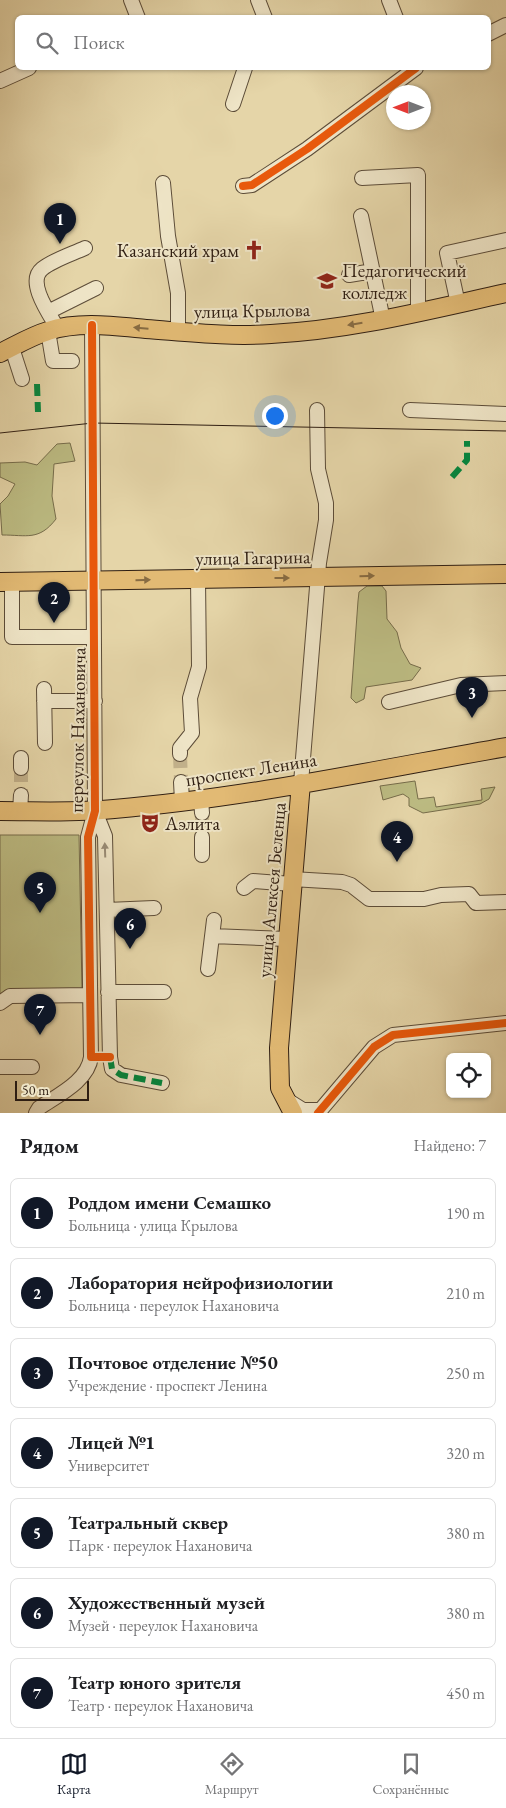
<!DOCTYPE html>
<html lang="ru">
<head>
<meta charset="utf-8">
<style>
	:root { --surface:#fff; --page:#f6f6f6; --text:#202124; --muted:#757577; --line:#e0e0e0; --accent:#111827 }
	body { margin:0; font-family:"EB Garamond",serif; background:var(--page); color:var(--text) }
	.controls { position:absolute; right:15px; bottom:15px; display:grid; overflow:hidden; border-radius:8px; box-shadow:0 1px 4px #0004 }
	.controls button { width:45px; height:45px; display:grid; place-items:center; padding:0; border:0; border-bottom:1px solid var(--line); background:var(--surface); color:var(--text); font:25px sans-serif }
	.compass { position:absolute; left:386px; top:85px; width:45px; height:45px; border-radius:50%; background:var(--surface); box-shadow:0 1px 4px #0004; rotate:270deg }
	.scale { position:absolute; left:15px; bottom:12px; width:74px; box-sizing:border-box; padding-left:5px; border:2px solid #2f1e12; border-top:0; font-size:14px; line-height:18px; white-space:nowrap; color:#2f1e12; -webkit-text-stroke:4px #eee4c6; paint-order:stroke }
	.you { position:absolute; left:274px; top:415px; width:18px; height:18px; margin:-12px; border:4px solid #fff; border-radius:50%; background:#1a73e8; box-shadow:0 0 0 8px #1a73e833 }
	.badge { display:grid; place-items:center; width:32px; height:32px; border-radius:50%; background:var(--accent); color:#fff; font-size:16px; font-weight:700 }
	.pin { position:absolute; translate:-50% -41px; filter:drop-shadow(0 1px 2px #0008) }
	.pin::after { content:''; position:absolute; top:26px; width:18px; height:15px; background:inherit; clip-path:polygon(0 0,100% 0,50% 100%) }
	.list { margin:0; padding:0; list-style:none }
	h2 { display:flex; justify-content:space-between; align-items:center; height:65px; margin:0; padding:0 20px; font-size:21px }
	h2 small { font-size:16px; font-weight:400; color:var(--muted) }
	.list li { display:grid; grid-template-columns:32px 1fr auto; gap:15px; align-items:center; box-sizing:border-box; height:70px; margin:0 10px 10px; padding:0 10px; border:1px solid var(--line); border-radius:8px }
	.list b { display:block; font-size:19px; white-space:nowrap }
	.list p { margin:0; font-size:16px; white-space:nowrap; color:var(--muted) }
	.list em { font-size:16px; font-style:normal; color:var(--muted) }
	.icon { flex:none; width:28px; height:28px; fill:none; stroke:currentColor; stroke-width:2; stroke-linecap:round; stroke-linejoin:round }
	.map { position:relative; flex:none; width:506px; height:1113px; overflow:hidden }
	.search { position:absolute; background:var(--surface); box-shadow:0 1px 4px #0004; left:15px; right:15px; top:15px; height:55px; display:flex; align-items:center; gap:12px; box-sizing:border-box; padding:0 18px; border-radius:8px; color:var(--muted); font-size:19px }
	.sheet { height:625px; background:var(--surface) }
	nav { display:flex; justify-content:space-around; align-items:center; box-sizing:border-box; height:70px; border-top:1px solid var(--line); background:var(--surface); font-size:14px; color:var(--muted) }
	nav a { display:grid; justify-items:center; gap:2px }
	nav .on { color:var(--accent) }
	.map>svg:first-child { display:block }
</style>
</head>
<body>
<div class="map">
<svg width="506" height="1113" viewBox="0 0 506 1113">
	<rect width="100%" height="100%" fill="#e5d5a8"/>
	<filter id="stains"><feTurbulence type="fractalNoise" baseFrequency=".004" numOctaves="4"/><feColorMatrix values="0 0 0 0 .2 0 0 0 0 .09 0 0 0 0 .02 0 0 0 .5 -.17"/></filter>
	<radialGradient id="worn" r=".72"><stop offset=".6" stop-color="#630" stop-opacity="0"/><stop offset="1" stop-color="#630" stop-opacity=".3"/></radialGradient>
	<path fill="#bcbb82" stroke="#766c4a" d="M70 443 75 461 54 464 52 496 56 519C39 541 27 535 2 535L0 504 8 496 15 484 0 477V463L25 462 37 465 57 444Z
		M367 586H382L386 591 387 619 397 632 401 648 410 664 421 668 412 680 366 687 364 699 356 703 351 698 358 601 359 592Z
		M415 781 418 799 434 797 436 807 482 800 481 789 495 787 489 799 480 804 423 813 409 806V798L403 794 383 800 380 786Z
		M0 835H79L82 990 4 991 0 999Z"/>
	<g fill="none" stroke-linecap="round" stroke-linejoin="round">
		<path stroke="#c1b08a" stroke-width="14" stroke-dasharray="14 7" stroke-linecap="butt" d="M180 754 181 782
			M21 768V795
			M202 813V837"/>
		<defs>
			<path id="minor" d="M131 0 138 18
				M258 0 265 18
				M389 0 396 18
				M488 34 506 25
				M0 81 29 68
				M233 104 245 68
				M362 178 418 175V312
				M163 183 168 236 178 293V331
				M243 186 252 185 307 149 416 68
				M361 216 383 320
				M349 275 373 271
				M458 304 447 253 506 240
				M48 312 96 288
				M58 329C50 315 26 282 42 269 53 260 72 254 85 248
				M48 331 53 361H72
				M12 348 22 379
				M410 410 506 414
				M12 582V637H94
				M44 689 45 743
				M44 701H95
				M389 702 461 685 506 683
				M180 754V748L192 733 190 698 199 667 198 579
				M21 768V758
				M181 782 182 801
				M301 783 319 563 326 520V503L318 469 317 410
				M201 799 202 813
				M20 811 21 795
				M95 811 105 836 110 1057 112 1069 121 1075 162 1083
				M202 837V855
				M292 879 342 882 351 885 369 899H424L441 895 469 894 476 903 506 902
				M244 888 253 881 292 884
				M107 910 154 908
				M212 936 287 939
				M208 969 214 920
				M108 992H164
				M0 1003 10 996 90 995
				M0 1067H32
				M287 1100 303 1110H320
				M36 1113 39 1108C58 1095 88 1081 91 1057L88 837 95 811 92 325
				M318 1113 374 1047 393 1035 506 1023"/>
			<path id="major" d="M0 353C15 346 31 336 48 331 79 321 114 326 146 329 187 332 230 337 271 334 351 330 428 310 506 293
				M0 582 506 574
				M0 811C38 811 76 813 114 809 245 798 376 770 506 747
				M293 1113 280 1088 279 1048 301 783"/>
		</defs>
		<use href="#minor" stroke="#5c4c38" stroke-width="16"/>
		<use href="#major" stroke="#2f1e12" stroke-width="20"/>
		<use href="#minor" stroke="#eee4c6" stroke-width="14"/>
		<use href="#major" stroke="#e2ba74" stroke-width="18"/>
		<path stroke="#2f1e12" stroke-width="1" d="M0 433 93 423 506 431"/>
		<path stroke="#00873e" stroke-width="6" stroke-dasharray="12 6" stroke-linecap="butt" d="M37 384 38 412
			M452 477 467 460V441
			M110 1057 112 1069 121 1075 162 1083"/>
		<defs>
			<path id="cycleway" d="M243 186 252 185 307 149 416 68
				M92 325 95 811 88 837 91 1057H110
				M318 1113 374 1047 393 1035 506 1023"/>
		</defs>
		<use href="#cycleway" stroke="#eee4c6" stroke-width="11"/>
		<use href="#cycleway" stroke="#e8590c" stroke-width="8"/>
	</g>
	<defs><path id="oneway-solid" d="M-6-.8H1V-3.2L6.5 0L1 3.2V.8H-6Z" transform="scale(1.25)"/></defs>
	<g fill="#886c43">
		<use href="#oneway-solid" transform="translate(355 324) rotate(171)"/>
		<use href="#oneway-solid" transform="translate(141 328) rotate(-175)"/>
		<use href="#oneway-solid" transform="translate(367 576) rotate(-1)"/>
		<use href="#oneway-solid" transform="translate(282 578)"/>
		<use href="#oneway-solid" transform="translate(143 580) rotate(-1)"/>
	</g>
	<use fill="#988b75" href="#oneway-solid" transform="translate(105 850) rotate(-92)"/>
	<defs>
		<symbol id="church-bare" viewBox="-9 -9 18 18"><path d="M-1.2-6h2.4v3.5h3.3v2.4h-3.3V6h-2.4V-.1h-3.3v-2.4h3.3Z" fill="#8f2418" stroke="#eee4c6" stroke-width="2.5" paint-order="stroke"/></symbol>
		<symbol id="university-bare" viewBox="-9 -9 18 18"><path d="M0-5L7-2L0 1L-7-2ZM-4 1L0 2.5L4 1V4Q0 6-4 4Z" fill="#8f2418" stroke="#eee4c6" stroke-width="2.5" paint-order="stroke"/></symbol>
		<symbol id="theatre-bare" viewBox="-9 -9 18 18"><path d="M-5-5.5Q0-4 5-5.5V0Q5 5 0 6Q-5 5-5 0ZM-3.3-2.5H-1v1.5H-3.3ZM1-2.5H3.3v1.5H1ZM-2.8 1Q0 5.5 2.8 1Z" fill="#8f2418" stroke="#eee4c6" stroke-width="2.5" paint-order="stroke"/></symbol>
	</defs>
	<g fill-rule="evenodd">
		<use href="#church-bare" x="240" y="236" width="28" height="28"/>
		<use href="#university-bare" x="313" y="267" width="28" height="28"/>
		<use href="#theatre-bare" x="136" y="809" width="28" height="28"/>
	</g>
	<g text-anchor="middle" stroke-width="4" stroke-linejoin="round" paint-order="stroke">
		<g font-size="19" fill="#2f1e12" stroke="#eee4c6" text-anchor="start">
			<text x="239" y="257" text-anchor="end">Казанский храм</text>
			<text x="342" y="277">Педагогический<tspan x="342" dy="22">колледж</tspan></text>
			<text x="165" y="830">Аэлита</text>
		</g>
		<g font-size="19" fill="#2f1e12" stroke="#eee4c6">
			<text transform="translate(252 310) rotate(-1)" y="7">улица Крылова</text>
			<text transform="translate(253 557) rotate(-1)" y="7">улица Гагарина</text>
			<text transform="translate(77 730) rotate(-89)" y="7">переулок Нахановича</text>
			<text transform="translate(251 769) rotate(-9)" y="7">проспект Ленина</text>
			<text transform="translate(271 890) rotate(-85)" y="7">улица Алексея Беленца</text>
		</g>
	</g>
	<rect width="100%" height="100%" filter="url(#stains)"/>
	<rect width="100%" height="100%" fill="url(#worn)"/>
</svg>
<div class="controls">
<button><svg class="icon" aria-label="locate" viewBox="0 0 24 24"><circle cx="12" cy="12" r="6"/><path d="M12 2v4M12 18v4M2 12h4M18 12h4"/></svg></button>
</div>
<svg class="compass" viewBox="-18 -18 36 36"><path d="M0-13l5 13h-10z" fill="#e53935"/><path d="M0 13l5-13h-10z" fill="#757577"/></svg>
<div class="scale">50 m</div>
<div class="you"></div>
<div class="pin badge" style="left:60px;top:244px">1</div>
<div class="pin badge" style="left:54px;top:623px">2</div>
<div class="pin badge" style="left:472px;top:718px">3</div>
<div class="pin badge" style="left:397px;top:862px">4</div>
<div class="pin badge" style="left:40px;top:913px">5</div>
<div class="pin badge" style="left:130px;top:949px">6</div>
<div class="pin badge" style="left:40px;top:1035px">7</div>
<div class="search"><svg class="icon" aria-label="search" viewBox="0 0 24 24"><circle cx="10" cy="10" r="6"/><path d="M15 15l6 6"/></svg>Поиск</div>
</div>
<section class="sheet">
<h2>Рядом<small>Найдено: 7</small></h2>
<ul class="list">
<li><span class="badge">1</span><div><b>Роддом имени Семашко</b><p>Больница · улица Крылова</p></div><em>190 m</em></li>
<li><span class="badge">2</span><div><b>Лаборатория нейрофизиологии</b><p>Больница · переулок Нахановича</p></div><em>210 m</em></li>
<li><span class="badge">3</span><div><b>Почтовое отделение №50</b><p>Учреждение · проспект Ленина</p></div><em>250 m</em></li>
<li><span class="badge">4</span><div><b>Лицей №1</b><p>Университет</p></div><em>320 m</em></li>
<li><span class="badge">5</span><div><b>Театральный сквер</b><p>Парк · переулок Нахановича</p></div><em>380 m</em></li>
<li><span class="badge">6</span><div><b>Художественный музей</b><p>Музей · переулок Нахановича</p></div><em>380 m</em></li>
<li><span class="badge">7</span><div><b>Театр юного зрителя</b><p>Театр · переулок Нахановича</p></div><em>450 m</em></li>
</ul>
</section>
<nav>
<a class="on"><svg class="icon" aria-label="map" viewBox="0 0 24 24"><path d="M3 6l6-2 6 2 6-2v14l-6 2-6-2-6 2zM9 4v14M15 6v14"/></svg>Карта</a>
<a><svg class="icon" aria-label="directions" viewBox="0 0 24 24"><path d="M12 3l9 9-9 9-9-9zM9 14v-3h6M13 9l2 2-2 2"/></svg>Маршрут</a>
<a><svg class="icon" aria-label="saved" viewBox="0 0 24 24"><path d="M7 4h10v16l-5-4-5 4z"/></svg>Сохранённые</a>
</nav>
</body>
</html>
